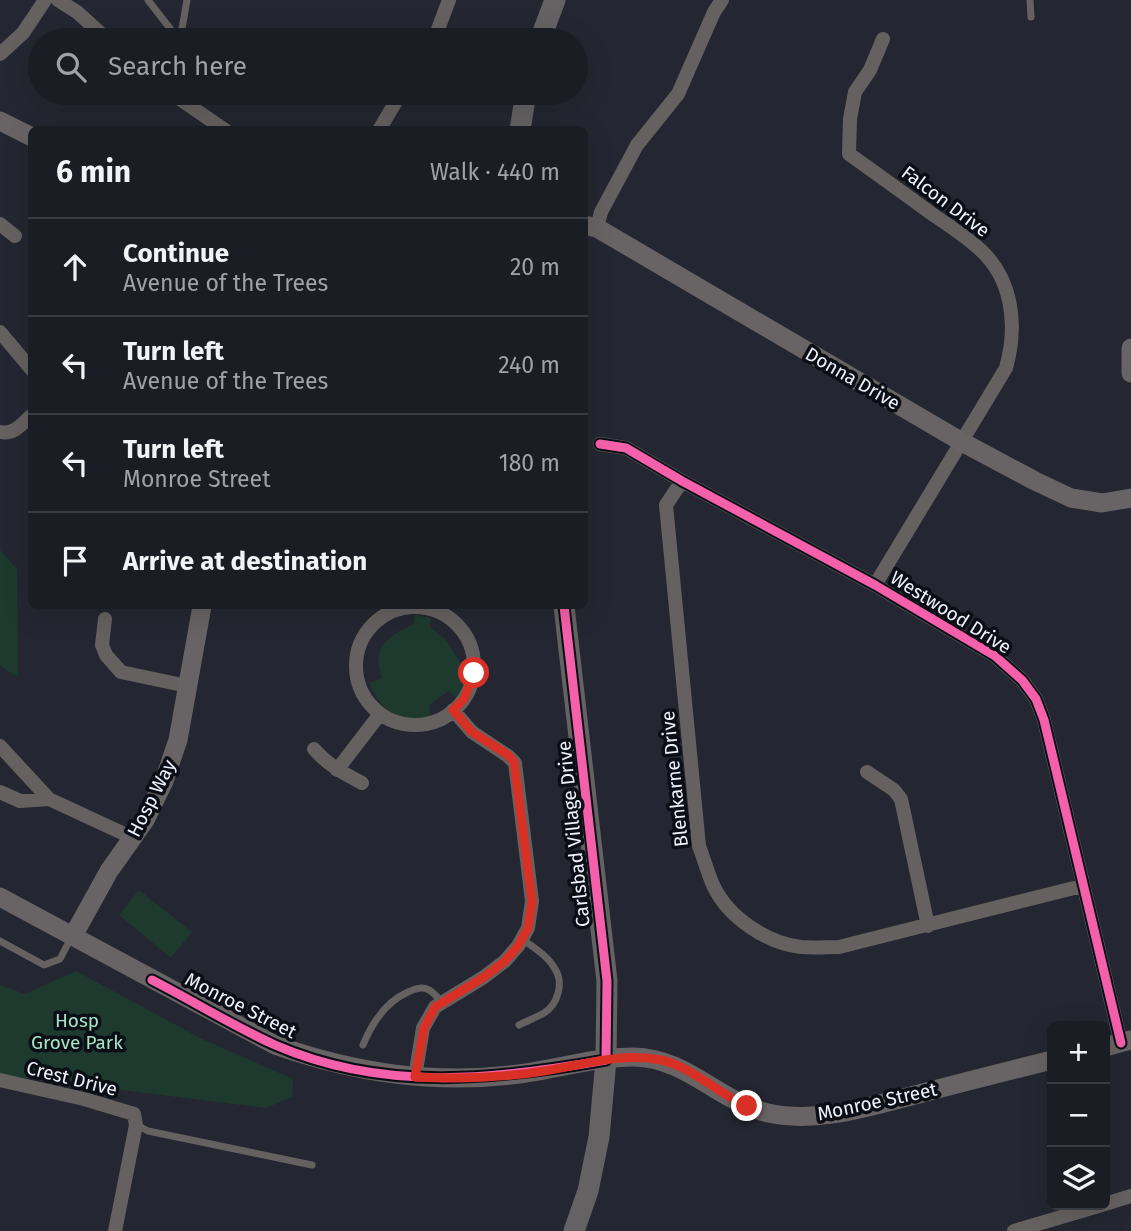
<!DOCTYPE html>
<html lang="en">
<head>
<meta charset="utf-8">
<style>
	:root { --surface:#1b1d25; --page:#282a32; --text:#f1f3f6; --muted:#a0a2a7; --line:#393b42 }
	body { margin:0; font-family:"Fira Sans",sans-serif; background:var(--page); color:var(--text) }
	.controls { position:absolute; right:21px; bottom:21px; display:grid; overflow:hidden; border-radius:10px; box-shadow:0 7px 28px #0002 }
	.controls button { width:63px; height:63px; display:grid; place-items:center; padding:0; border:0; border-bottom:2px solid var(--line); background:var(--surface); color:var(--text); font:35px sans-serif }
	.stop { position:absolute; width:21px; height:21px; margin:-16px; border:5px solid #d93025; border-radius:50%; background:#fff }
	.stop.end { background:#d93025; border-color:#fff; box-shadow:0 2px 7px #0008 }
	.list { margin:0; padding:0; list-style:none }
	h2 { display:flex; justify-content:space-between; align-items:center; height:91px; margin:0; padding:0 28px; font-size:30px }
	h2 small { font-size:23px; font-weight:400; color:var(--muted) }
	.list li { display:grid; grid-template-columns:46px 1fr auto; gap:21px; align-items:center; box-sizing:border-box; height:98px; padding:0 28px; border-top:2px solid var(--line) }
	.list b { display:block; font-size:26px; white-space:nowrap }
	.list p { margin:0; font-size:23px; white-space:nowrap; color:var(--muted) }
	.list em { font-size:23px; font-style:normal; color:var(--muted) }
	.icon { flex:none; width:38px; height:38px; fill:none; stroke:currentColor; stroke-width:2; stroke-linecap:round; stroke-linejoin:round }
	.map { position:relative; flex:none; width:1131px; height:1231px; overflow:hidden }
	.search { position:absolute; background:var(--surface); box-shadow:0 7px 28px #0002; left:28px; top:28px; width:560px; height:77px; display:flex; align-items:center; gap:18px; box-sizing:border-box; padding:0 24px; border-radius:38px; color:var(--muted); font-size:26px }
	.panel { position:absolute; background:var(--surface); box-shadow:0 7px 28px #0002; left:28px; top:126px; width:560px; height:483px; border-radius:10px }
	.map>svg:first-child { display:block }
</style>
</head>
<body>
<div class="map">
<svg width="1131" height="1231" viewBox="0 0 1131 1231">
	<rect width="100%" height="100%" fill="#242731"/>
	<path fill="#1e3a2e" d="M0 550 17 569 18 677 0 666Z
		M415 615 431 618 430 627 445 639 460 662 467 660C470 675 466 687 457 699L449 691 429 705 431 717C399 723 382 712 369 683L382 678C371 648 387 636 414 624Z
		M139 890 192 932 171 958 119 915Z
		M76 971 202 1039 293 1079 292 1097 266 1108 0 1075V985L25 994Z"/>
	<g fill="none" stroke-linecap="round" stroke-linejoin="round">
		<path stroke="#656161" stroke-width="7" d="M148 0 179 40
			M1030 0 1031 17
			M180 40 187 0
			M196 110 201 93
			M0 941 44 965 60 959 72 936
			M519 1025C527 1021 537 1017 544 1013 558 1004 564 983 555 969 548 956 533 947 522 939
			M363 1045C372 1023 385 1002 408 992 415 989 422 986 429 990 433 992 438 998 441 1001
			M137 1125 148 1131 312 1165"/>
		<path stroke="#656161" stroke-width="14" d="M58 0 77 12 108 40
			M434 40 449 0
			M0 54 23 33 45 0
			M171 93 225 130
			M379 130 401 93
			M0 224 15 236
			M597 228 601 212 637 145 678 94 714 12 722 0
			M0 332 32 370
			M0 432C14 435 22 424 32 415
			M600 444 626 448 682 481 875 585 995 656 1022 680 1036 699 1044 720 1121 1043
			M682 481 666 505 699 846C704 859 708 874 714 887 729 918 767 943 801 947 813 948 827 947 839 947L1082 886
			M875 585 1006 368C1018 325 1013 276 976 246 962 234 947 224 932 214 905 194 877 174 849 154L850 119 855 92 870 70 883 39
			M356 666a59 59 0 1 1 118 0a59 59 0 1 1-118 0Z
			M105 619 102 645 106 655 121 672 187 686
			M0 746 49 799 20 801 0 792
			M314 749C328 765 343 773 362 783
			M337 770 380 714
			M867 772 894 790 901 799 928 926
			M49 799 133 838
			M415 1077 423 1028 435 1007 484 977 505 961 518 946 528 928 532 901 515 763 508 756 472 732 453 710
			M0 1080 84 1099 134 1114 136 1125 115 1231
			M1105 1204 1131 1196
			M1014 1231 1102 1205"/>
		<path stroke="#686364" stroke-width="19" d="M0 121 32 137
			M584 225 597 228 962 442 1035 481 1071 498 1102 503 1131 498
			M1131 348V373
			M0 897 275 1045C355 1073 434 1085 519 1074 557 1069 596 1057 634 1057 687 1058 718 1101 768 1113 819 1124 871 1106 919 1094 963 1082 1008 1071 1052 1060
			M73 936 109 871 145 820 164 781 178 740 202 606
			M1105 1047 1131 1040"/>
		<path stroke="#656264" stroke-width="21" d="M540 40 555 0
			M520 130 526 93
			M564 606 607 981 606 1060 599 1137 588 1191 574 1231"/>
		<defs>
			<path id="cycleway" d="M600 444 626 448 682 481 875 585 995 656 1022 680 1036 699 1044 720 1121 1043
				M152 980C193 1001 233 1026 275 1045 383 1092 494 1080 606 1060L607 981 564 606"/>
		</defs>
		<use href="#cycleway" stroke="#0b0e15" stroke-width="13"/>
		<use href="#cycleway" stroke="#f560ab" stroke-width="9"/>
	</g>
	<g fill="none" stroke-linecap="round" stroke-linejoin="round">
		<path stroke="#d93025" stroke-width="9" d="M474 673 464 699 453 710 472 732 508 755 514 762 532 901 528 928 518 946 505 961 484 977 435 1007 424 1028 415 1077C458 1079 501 1078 544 1071 583 1065 622 1052 661 1060 690 1066 719 1094 747 1106"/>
	</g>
	<g text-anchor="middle" stroke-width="7" stroke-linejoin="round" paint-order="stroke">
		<g font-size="19" fill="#eff2ff" stroke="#0b0e15">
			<text transform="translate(946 201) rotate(37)" y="7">Falcon Drive</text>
			<text transform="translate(853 378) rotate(30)" y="7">Donna Drive</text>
			<text transform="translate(951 612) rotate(32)" y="7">Westwood Drive</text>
			<text transform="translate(674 779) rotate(-96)" y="7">Blenkarne Drive</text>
			<text transform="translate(151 798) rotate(-63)" y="7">Hosp Way</text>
			<text transform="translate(573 834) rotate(-96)" y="7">Carlsbad Village Drive</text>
			<text transform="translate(241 1005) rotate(27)" y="7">Monroe Street</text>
			<text transform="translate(72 1078) rotate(14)" y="7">Crest Drive</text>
			<text transform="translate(877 1101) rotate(-12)" y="7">Monroe Street</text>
		</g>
		<g font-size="19" fill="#a5e4c3" stroke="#0b0e15">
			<text x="77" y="1027">Hosp<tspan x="77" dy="22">Grove Park</tspan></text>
		</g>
	</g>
</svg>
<div class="controls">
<button>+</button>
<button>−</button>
<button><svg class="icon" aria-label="layers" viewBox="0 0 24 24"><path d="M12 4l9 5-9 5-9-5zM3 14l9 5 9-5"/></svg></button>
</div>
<div class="stop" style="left:474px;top:673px"></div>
<div class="stop end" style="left:747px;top:1106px"></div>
<div class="search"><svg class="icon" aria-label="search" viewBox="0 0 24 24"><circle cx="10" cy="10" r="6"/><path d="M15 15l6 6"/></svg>Search here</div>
<section class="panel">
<h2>6 min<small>Walk · 440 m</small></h2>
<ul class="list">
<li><svg class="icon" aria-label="ahead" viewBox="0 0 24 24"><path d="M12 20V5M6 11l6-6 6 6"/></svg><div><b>Continue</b><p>Avenue of the Trees</p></div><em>20 m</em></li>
<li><svg class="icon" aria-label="left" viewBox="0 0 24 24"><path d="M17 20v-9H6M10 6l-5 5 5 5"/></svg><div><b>Turn left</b><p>Avenue of the Trees</p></div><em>240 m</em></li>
<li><svg class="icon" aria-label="left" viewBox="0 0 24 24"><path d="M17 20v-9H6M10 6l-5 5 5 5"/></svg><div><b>Turn left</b><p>Monroe Street</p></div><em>180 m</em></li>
<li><svg class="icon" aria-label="arrive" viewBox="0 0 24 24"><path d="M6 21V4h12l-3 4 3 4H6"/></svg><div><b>Arrive at destination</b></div></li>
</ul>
</section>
</div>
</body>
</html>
